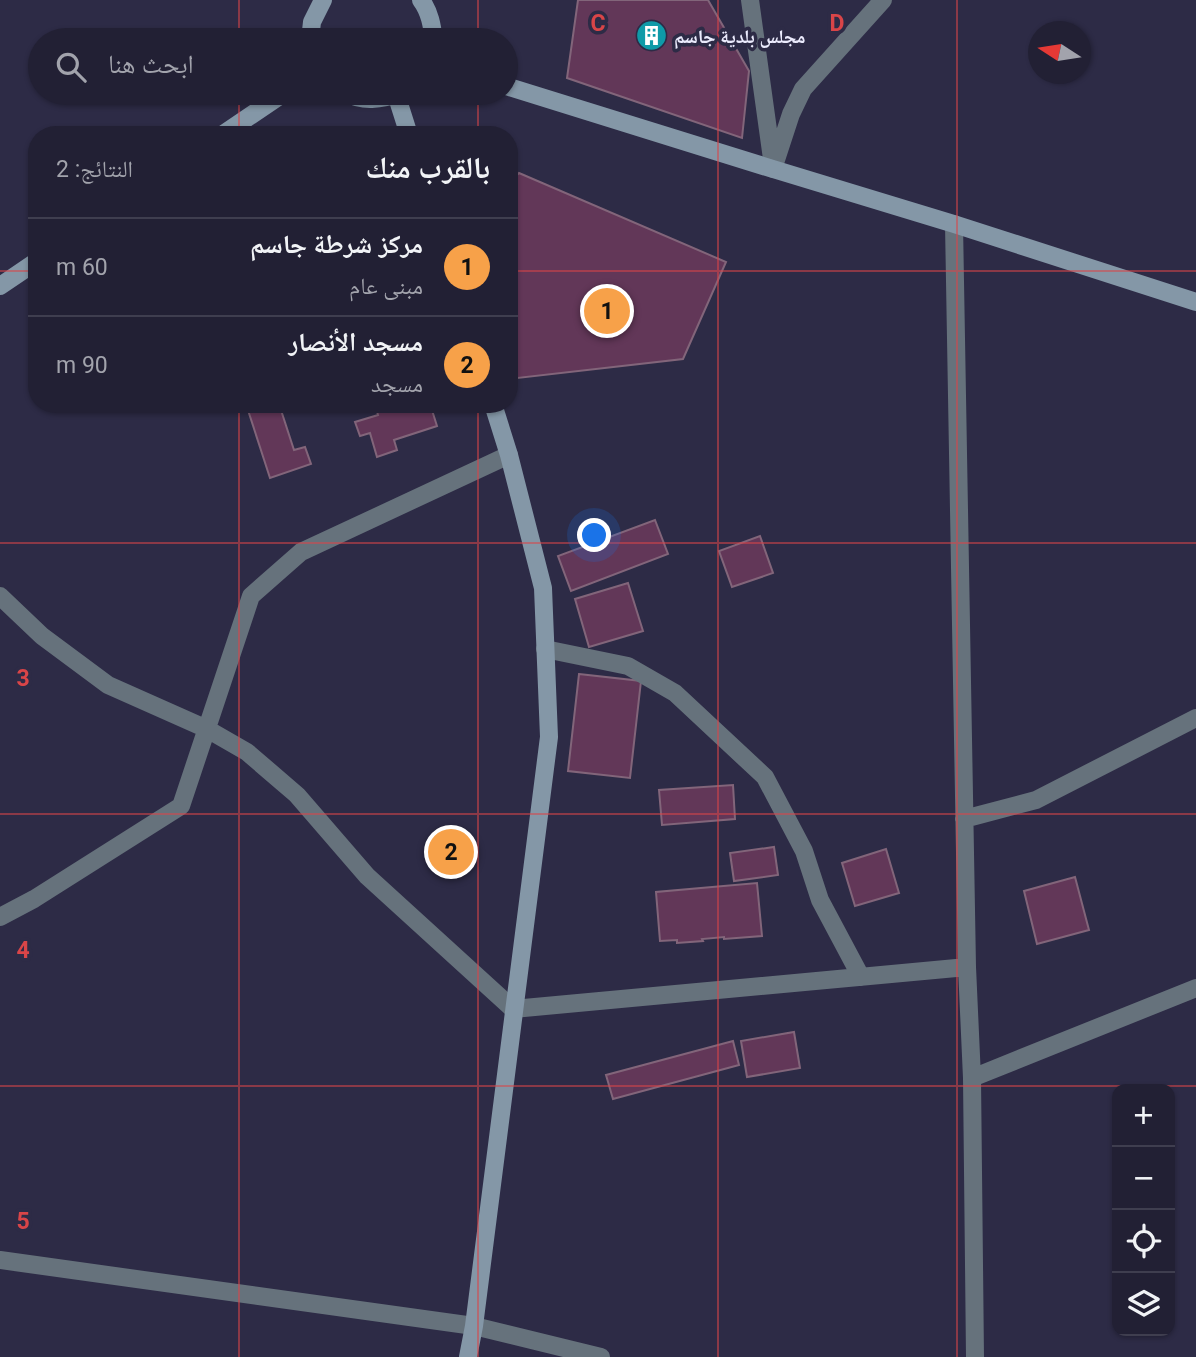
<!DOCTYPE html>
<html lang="ar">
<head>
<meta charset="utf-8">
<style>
	:root { --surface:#222034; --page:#2e2d40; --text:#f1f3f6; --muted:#a2a3ac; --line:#3f3e4f; --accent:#f7a149 }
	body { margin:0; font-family:Roboto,"Noto Naskh Arabic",sans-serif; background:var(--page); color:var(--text); direction:rtl }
	.controls { position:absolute; right:21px; bottom:21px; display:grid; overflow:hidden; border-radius:14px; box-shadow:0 2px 5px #0004 }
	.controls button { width:63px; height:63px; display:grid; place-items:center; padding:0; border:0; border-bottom:2px solid var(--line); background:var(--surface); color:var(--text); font:35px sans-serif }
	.compass { position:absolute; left:1028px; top:21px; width:63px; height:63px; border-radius:50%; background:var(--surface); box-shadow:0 2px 5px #0004; rotate:282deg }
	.you { position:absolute; left:595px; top:536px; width:24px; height:24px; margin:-18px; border:5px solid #fff; border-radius:50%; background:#1a73e8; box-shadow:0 0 0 10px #1a73e833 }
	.badge { display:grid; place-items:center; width:46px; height:46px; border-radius:50%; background:var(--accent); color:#111; font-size:23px; font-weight:700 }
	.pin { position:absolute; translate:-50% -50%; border:4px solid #fff; box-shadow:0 2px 7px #0006 }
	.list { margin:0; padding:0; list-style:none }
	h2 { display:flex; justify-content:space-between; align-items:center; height:91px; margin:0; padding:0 28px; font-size:30px }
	h2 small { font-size:23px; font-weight:400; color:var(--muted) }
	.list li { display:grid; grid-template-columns:46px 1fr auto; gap:21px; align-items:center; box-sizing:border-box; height:98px; padding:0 28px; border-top:2px solid var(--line) }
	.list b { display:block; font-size:26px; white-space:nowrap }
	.list p { margin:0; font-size:23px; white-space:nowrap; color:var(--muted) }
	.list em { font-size:23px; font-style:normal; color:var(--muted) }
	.icon { flex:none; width:38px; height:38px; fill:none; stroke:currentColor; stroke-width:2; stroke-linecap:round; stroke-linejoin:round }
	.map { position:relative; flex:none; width:1196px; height:1357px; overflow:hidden; direction:ltr }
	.search { position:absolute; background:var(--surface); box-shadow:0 2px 5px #0004; left:28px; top:28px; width:490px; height:77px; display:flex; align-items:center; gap:18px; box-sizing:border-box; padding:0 24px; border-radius:38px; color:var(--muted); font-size:26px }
	.panel { position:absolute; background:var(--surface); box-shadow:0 2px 5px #0004; left:28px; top:126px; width:490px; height:287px; border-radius:28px; direction:rtl }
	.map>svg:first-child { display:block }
</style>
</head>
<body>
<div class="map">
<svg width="1196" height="1357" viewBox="0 0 1196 1357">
	<rect width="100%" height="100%" fill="#2d2b46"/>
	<path fill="#623758" stroke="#82657a" stroke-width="2" d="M578 0H708L749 71 742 138 567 78Z
		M519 173 726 262 683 359 509 379V183Z
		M246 404H279L294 450 305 447 311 464 270 478Z
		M375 404H426L428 408 431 407 437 426 394 440 397 450 377 457 370 433 360 436 355 422 378 415Z
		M655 520 668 554 571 591 558 556Z
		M760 536 773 573 732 587 719 551Z
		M628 583 643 631 589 647 575 599Z
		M579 674 641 681 630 778 568 771Z
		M733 785 735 819 662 825 659 790Z
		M774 847 778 875 734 881 730 853Z
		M886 849 899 893 855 906 842 863Z
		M1075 877 1089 930 1037 944 1024 891Z
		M757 883 762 936 724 939V937L702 939 703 941 677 943V940L660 941 656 892Z
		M794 1032 800 1068 747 1077 741 1041Z
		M733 1041 739 1065 613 1099 606 1075Z"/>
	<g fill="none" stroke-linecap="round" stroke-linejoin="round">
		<path stroke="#66727c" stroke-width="18" d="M750 0 773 166
			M773 169 791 114 803 89 883 0
			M954 224 967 967 972 1078 975 1357
			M0 596 42 636 108 685 207 729 247 752 297 795 367 876 513 1009 967 967
			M545 649 628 666 675 693 765 777 804 851 820 900 861 977
			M964 819 1036 800 1196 718
			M0 917 34 899 181 806 251 596 301 552 509 455
			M972 1078 1196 988
			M0 1260 474 1326 601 1357"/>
		<path stroke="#8497a7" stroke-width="18" d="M421 0C430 12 432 26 434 40
			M310 40 312 22 323 0
			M506 86 773 169 954 224 1196 302
			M346 93C362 102 382 100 399 93
			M396 94 409 135
			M222 135 284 93
			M0 286 37 261
			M468 1357 474 1326 549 737 543 588 509 455 493 404"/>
	</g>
	<path fill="none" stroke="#d94548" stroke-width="2" stroke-opacity="0.55" d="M239 0V40M478 0V40M718 0V1357M957 0V1357M239 93V135M478 93V135M0 271H37M509 271H1196M239 404V1357M478 404V1357M0 543H1196M0 814H1196M0 1086H1196"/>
	<defs>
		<symbol id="building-disc" viewBox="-11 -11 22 22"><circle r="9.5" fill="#0f9aa8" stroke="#2d2b46"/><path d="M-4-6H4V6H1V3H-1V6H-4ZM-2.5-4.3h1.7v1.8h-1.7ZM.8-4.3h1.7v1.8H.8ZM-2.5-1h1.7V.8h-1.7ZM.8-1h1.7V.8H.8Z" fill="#fff"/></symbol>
	</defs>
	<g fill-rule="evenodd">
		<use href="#building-disc" x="634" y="18" width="35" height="35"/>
	</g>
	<g text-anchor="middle" stroke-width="7" stroke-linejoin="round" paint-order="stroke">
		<g font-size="19" font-weight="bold" fill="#ebebfd" stroke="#2d2b46" text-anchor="start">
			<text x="674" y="43">مجلس بلدية جاسم</text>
		</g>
	</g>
	<g font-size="23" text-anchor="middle" font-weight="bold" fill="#d94548" stroke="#2d2b46" stroke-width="7" stroke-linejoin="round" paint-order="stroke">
		<text x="598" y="31">C</text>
		<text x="837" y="31">D</text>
		<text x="23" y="686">3</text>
		<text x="23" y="958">4</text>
		<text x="23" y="1229">5</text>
	</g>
</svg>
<div class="controls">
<button>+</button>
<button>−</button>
<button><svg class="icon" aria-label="locate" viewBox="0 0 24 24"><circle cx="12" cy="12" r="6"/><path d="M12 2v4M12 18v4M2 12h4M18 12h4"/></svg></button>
<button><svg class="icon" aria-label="layers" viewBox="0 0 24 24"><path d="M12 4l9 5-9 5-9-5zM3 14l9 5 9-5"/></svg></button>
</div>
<svg class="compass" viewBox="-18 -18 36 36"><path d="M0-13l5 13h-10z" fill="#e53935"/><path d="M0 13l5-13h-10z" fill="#a2a3ac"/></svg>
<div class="you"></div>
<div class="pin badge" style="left:607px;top:311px">1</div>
<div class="pin badge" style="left:451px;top:852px">2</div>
<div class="search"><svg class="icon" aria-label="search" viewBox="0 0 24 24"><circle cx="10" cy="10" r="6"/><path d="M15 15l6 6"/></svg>ابحث هنا</div>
<section class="panel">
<h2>بالقرب منك<small>النتائج: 2</small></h2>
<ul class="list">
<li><span class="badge">1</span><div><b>مركز شرطة جاسم</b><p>مبنى عام</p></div><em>60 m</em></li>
<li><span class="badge">2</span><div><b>مسجد الأنصار</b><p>مسجد</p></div><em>90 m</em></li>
</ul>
</section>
</div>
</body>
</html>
